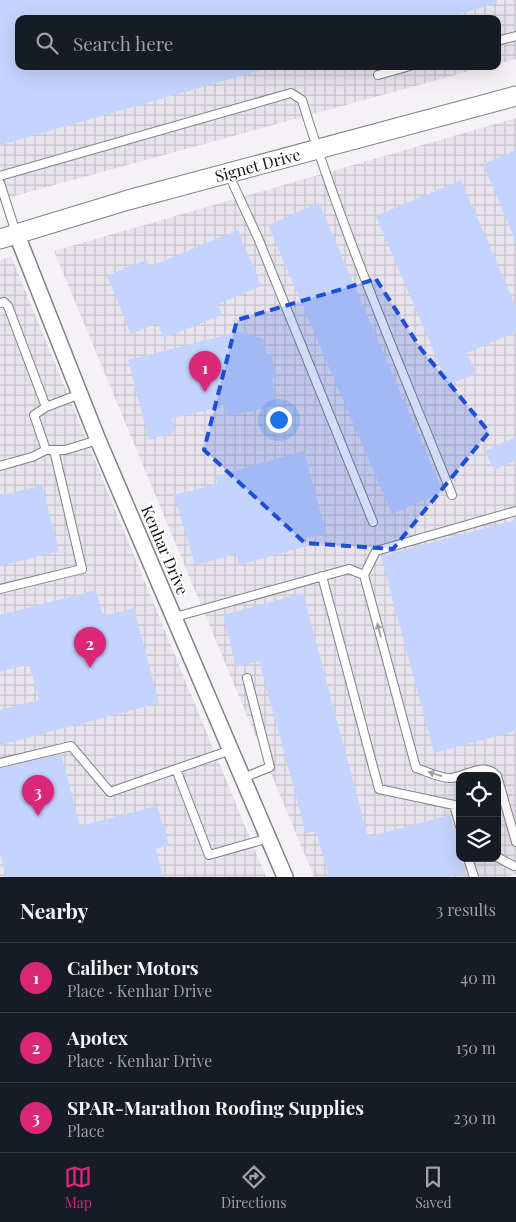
<!DOCTYPE html>
<html lang="en">
<head>
<meta charset="utf-8">
<style>
	:root { --surface:#171b24; --page:#242831; --text:#f1f3f6; --muted:#9ea1a6; --line:#363941; --accent:#db2777 }
	body { margin:0; font-family:"Playfair Display",serif; background:var(--page); color:var(--text) }
	.controls { position:absolute; right:15px; bottom:15px; display:grid; overflow:hidden; border-radius:10px; box-shadow:0 5px 20px #0002 }
	.controls button { width:45px; height:45px; display:grid; place-items:center; padding:0; border:0; border-bottom:1px solid var(--line); background:var(--surface); color:var(--text); font:25px sans-serif }
	.you { position:absolute; left:278px; top:419px; width:18px; height:18px; margin:-12px; border:4px solid #fff; border-radius:50%; background:#1a73e8; box-shadow:0 0 0 8px #1a73e833 }
	.badge { display:grid; place-items:center; width:32px; height:32px; border-radius:50%; background:var(--accent); color:#fff; font-size:16px; font-weight:700 }
	.pin { position:absolute; translate:-50% -41px; filter:drop-shadow(0 1px 2px #0008) }
	.pin::after { content:''; position:absolute; top:26px; width:18px; height:15px; background:inherit; clip-path:polygon(0 0,100% 0,50% 100%) }
	.list { margin:0; padding:0; list-style:none }
	h2 { display:flex; justify-content:space-between; align-items:center; height:65px; margin:0; padding:0 20px; font-size:21px }
	h2 small { font-size:16px; font-weight:400; color:var(--muted) }
	.list li { display:grid; grid-template-columns:32px 1fr auto; gap:15px; align-items:center; box-sizing:border-box; height:70px; padding:0 20px; border-top:1px solid var(--line) }
	.list b { display:block; font-size:19px; white-space:nowrap }
	.list p { margin:0; font-size:16px; white-space:nowrap; color:var(--muted) }
	.list em { font-size:16px; font-style:normal; color:var(--muted) }
	.icon { flex:none; width:28px; height:28px; fill:none; stroke:currentColor; stroke-width:2; stroke-linecap:round; stroke-linejoin:round }
	.map { position:relative; flex:none; width:516px; height:877px; overflow:hidden }
	.search { position:absolute; background:var(--surface); box-shadow:0 5px 20px #0002; left:15px; right:15px; top:15px; height:55px; display:flex; align-items:center; gap:12px; box-sizing:border-box; padding:0 18px; border-radius:10px; color:var(--muted); font-size:19px }
	.sheet { height:275px; background:var(--surface) }
	nav { display:flex; justify-content:space-around; align-items:center; box-sizing:border-box; height:70px; border-top:1px solid var(--line); background:var(--surface); font-size:14px; color:var(--muted) }
	nav a { display:grid; justify-items:center; gap:2px }
	nav .on { color:var(--accent) }
	.map>svg:first-child { display:block }
</style>
</head>
<body>
<div class="map">
<svg width="516" height="877" viewBox="0 0 516 877">
	<defs>
		<pattern id="industrial-grid" width="8" height="8" patternUnits="userSpaceOnUse" patternTransform="scale(1.25)"><rect width="8" height="8" fill="#e8e4ee"/><path d="M0 4h8M4 0v8" fill="none" stroke="#c6c3cb"/></pattern>
	</defs>
	<rect width="100%" height="100%" fill="#f4f2f6"/>
	<path fill="url(#industrial-grid)" fill-rule="evenodd" d="M0 0H516V59L497 64V19H19V66H488L0 200Z
		M516 118V874L504 877H314L54 251ZM460 776H497V858H460Z
		M11 256 266 877H0V260Z"/>
	<path fill="#c4d4fe" d="M0 0H497V3L443 19H19V66H264L265 69 0 145Z
		M516 150V242L483 164Z
		M461 180 516 307V332L467 353 476 374 448 385 376 216Z
		M319 203 443 492 392 514 268 225Z
		M238 230 261 286 218 304 222 315 164 338 157 323 131 334 107 276 146 260 149 267Z
		M238 332 263 339 266 355 271 353 277 378H272L276 406 227 416 226 406 172 418 175 432 149 440 128 360Z
		M516 437V460L494 470 485 451Z
		M304 451 326 533 305 538 307 546 239 565 236 554 195 565 174 495 217 484 216 476Z
		M42 485 59 551 0 566V496Z
		M516 520V731L434 753 381 556Z
		M96 590 103 616 134 608 159 703 0 745V710L39 700 29 664 0 672V615Z
		M303 593 368 837 450 815 465 873 449 877H329L316 831 306 833 259 661 236 667 223 615Z
		M61 754 80 826 157 806 169 845 156 849 163 877H6L0 852V768Z"/>
	<g fill="none" stroke-linecap="round" stroke-linejoin="round">
		<defs>
			<path id="service" d="M497 41 516 36
				M378 75 410 66
				M228 173 258 238 373 522
				M0 176 291 93 302 100C343 235 400 364 452 495
				M0 183 16 233
				M0 303 4 302 8 306 46 407
				M80 394 46 407 34 415 46 450H65L98 440
				M0 466 32 457 46 450
				M322 576 379 789 454 805 460 826
				M0 589 82 569 54 450
				M175 617 349 569 364 575
				M0 763 71 746 110 792 231 750
				M176 769 209 855 269 838
				M497 776C484 761 467 776 451 778 441 779 426 771 416 768L364 575 376 551 516 511
				M497 776 516 842
				M243 778 270 767 247 678
				M497 857 514 866
				M468 858 474 877"/>
			<path id="minor" d="M17 235 98 440 285 877"/>
			<g id="tertiary">
				<path id="s1" d="M0 239 128 200 516 96"/>
			</g>
		</defs>
		<use href="#service" stroke="#828184" stroke-width="10"/>
		<use href="#minor" stroke="#828184" stroke-width="18"/>
		<use href="#tertiary" stroke="#828184" stroke-width="21"/>
		<use href="#service" stroke="#fff" stroke-width="8"/>
		<use href="#minor" stroke="#fff" stroke-width="15"/>
		<use href="#tertiary" stroke="#fff" stroke-width="19"/>
	</g>
	<defs><path id="oneway-solid" d="M-6-.8H1V-3.2L6.5 0L1 3.2V.8H-6Z" transform="scale(1.25)"/></defs>
	<g fill="#a0a0a0">
		<use href="#oneway-solid" transform="translate(379 630) rotate(-105)"/>
		<use href="#oneway-solid" transform="translate(435 774) rotate(-162)"/>
	</g>
	<path fill="#1d4ed8" fill-opacity="0.2" stroke="#1d4ed8" stroke-width="4" stroke-dasharray="10 6" stroke-linejoin="round" d="M376 279 421 349 489 432 393 549 305 543 204 450 237 320Z"/>
	<g text-anchor="middle" stroke-width="4.5" stroke-linejoin="round" paint-order="stroke">
		<g font-size="16" fill="#111112" stroke="#fff">
			<text dy="6" stroke="none"><textPath href="#s1" startOffset="268">Signet Drive</textPath></text>
			<text transform="translate(165 550) rotate(67)" y="6">Kenhar Drive</text>
		</g>
	</g>
</svg>
<div class="controls">
<button><svg class="icon" aria-label="locate" viewBox="0 0 24 24"><circle cx="12" cy="12" r="6"/><path d="M12 2v4M12 18v4M2 12h4M18 12h4"/></svg></button>
<button><svg class="icon" aria-label="layers" viewBox="0 0 24 24"><path d="M12 4l9 5-9 5-9-5zM3 14l9 5 9-5"/></svg></button>
</div>
<div class="you"></div>
<div class="pin badge" style="left:205px;top:392px">1</div>
<div class="pin badge" style="left:90px;top:668px">2</div>
<div class="pin badge" style="left:38px;top:816px">3</div>
<div class="search"><svg class="icon" aria-label="search" viewBox="0 0 24 24"><circle cx="10" cy="10" r="6"/><path d="M15 15l6 6"/></svg>Search here</div>
</div>
<section class="sheet">
<h2>Nearby<small>3 results</small></h2>
<ul class="list">
<li><span class="badge">1</span><div><b>Caliber Motors</b><p>Place · Kenhar Drive</p></div><em>40 m</em></li>
<li><span class="badge">2</span><div><b>Apotex</b><p>Place · Kenhar Drive</p></div><em>150 m</em></li>
<li><span class="badge">3</span><div><b>SPAR-Marathon Roofing Supplies</b><p>Place</p></div><em>230 m</em></li>
</ul>
</section>
<nav>
<a class="on"><svg class="icon" aria-label="map" viewBox="0 0 24 24"><path d="M3 6l6-2 6 2 6-2v14l-6 2-6-2-6 2zM9 4v14M15 6v14"/></svg>Map</a>
<a><svg class="icon" aria-label="directions" viewBox="0 0 24 24"><path d="M12 3l9 9-9 9-9-9zM9 14v-3h6M13 9l2 2-2 2"/></svg>Directions</a>
<a><svg class="icon" aria-label="saved" viewBox="0 0 24 24"><path d="M7 4h10v16l-5-4-5 4z"/></svg>Saved</a>
</nav>
</body>
</html>
